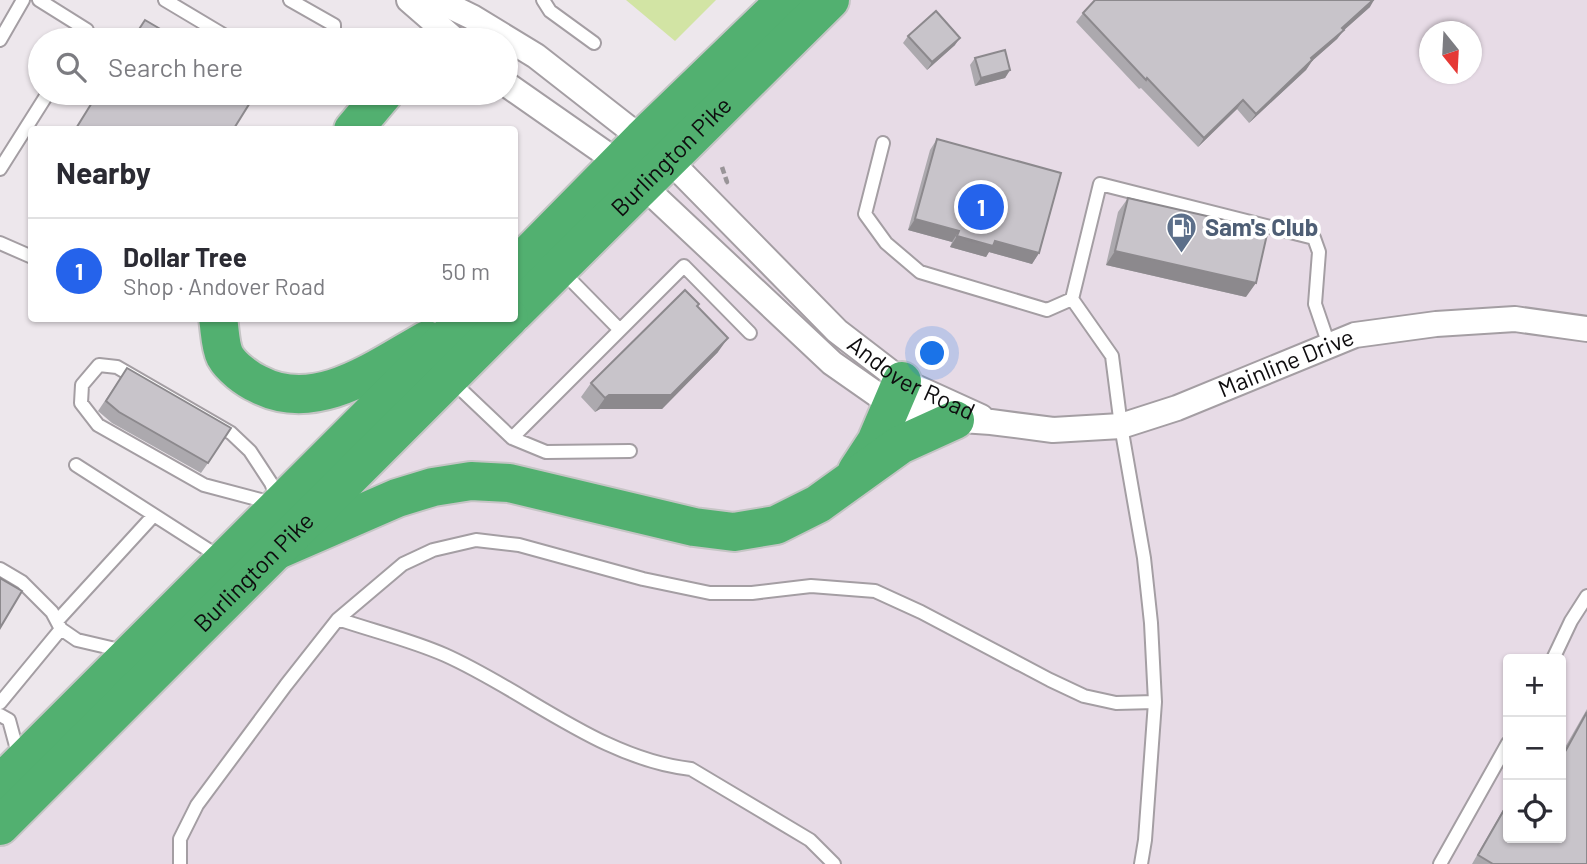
<!DOCTYPE html>
<html lang="en">
<head>
<meta charset="utf-8">
<style>
	:root { --surface:#fff; --page:#f7f7f7; --text:#2b2b33; --muted:#7c7c81; --line:#e1e1e2; --accent:#2563eb }
	body { margin:0; font-family:Barlow,sans-serif; background:var(--page); color:var(--text) }
	.controls { position:absolute; right:21px; bottom:21px; display:grid; overflow:hidden; border-radius:7px; box-shadow:0 2px 5px #0004 }
	.controls button { width:63px; height:63px; display:grid; place-items:center; padding:0; border:0; border-bottom:2px solid var(--line); background:var(--surface); color:var(--text); font:35px sans-serif }
	.compass { position:absolute; left:1419px; top:21px; width:63px; height:63px; border-radius:50%; background:var(--surface); box-shadow:0 2px 5px #0004; rotate:162deg }
	.you { position:absolute; left:933px; top:354px; width:24px; height:24px; margin:-18px; border:5px solid #fff; border-radius:50%; background:#1a73e8; box-shadow:0 0 0 10px #1a73e833 }
	.badge { display:grid; place-items:center; width:46px; height:46px; border-radius:50%; background:var(--accent); color:#fff; font-size:23px; font-weight:700 }
	.pin { position:absolute; translate:-50% -50%; border:4px solid #fff; box-shadow:0 2px 7px #0006 }
	.list { margin:0; padding:0; list-style:none }
	h2 { display:flex; justify-content:space-between; align-items:center; height:91px; margin:0; padding:0 28px; font-size:30px }
	h2 small { font-size:23px; font-weight:400; color:var(--muted) }
	.list li { display:grid; grid-template-columns:46px 1fr auto; gap:21px; align-items:center; box-sizing:border-box; height:105px; padding:0 28px; border-top:2px solid var(--line) }
	.list b { display:block; font-size:26px; white-space:nowrap }
	.list p { margin:0; font-size:23px; white-space:nowrap; color:var(--muted) }
	.list em { font-size:23px; font-style:normal; color:var(--muted) }
	.icon { flex:none; width:38px; height:38px; fill:none; stroke:currentColor; stroke-width:2; stroke-linecap:round; stroke-linejoin:round }
	.map { position:relative; flex:none; width:1587px; height:864px; overflow:hidden }
	.search { position:absolute; background:var(--surface); box-shadow:0 2px 5px #0004; left:28px; top:28px; width:490px; height:77px; display:flex; align-items:center; gap:18px; box-sizing:border-box; padding:0 24px; border-radius:38px; color:var(--muted); font-size:26px }
	.panel { position:absolute; background:var(--surface); box-shadow:0 2px 5px #0004; left:28px; top:126px; width:490px; height:196px; border-radius:7px }
	.map>svg:first-child { display:block }
</style>
</head>
<body>
<div class="map">
<svg width="1587" height="864" viewBox="0 0 1587 864">
	<rect width="100%" height="100%" fill="#ede7ec"/>
	<path fill="#e7dbe6" fill-rule="evenodd" d="M830 0H1587V864H0V826ZM1430 32H1472V74H1430ZM1508 659H1561V838H1508Z"/>
	<path fill="#d2e4a4" d="M626 0H716L675 41Z"/>
	<g fill="none" stroke-linecap="round" stroke-linejoin="round">
		<defs>
			<path id="lane" d="M39 0 87 30 81 40
				M165 0 232 40
				M290 0 334 25V40
				M543 0 550 11 594 43
				M0 40 23 0
				M883 143 865 214 886 243 920 272 1047 310 1072 299 1100 184 1314 238 1319 252 1315 304 1329 345
				M0 169 48 93
				M0 243 32 257
				M561 270 620 330
				M1072 299 1112 356 1121 426 1144 558 1151 623 1155 702 1145 840 1141 864
				M99 365 117 367 231 433 250 451 271 483 280 505 204 485 98 425 81 403 82 385Z
				M451 380 512 438
				M630 451 546 452 512 438 684 266 750 333
				M76 465 221 558
				M0 569 22 582 52 612 61 629 77 640 124 651
				M338 619C373 631 411 640 445 655 526 691 601 759 691 769L810 840 834 864
				M57 621 154 515
				M1553 659 1571 621 1587 596
				M0 703 61 629
				M0 715 9 720 19 757
				M180 864V839L197 805 286 685 338 619 403 564 433 550 476 540 519 545 643 579 710 593H752L811 586 875 591 921 612 1050 680 1084 696 1116 703 1155 702
				M1440 864 1508 743"/>
			<g id="street">
				<path d="M409 0 455 40"/>
				<path id="s1" d="M437 0 472 17 536 56 669 160 837 331 902 381 981 417"/>
				<path id="s2" d="M506 84 619 163 832 363 892 405 932 418 991 422 1053 430 1121 426 1177 408 1355 335 1436 324 1515 319 1587 329"/>
			</g>
			<g id="highway">
				<path d="M353 130 384 93"/>
				<path d="M514 269 642 139 786 0"/>
				<path id="s3" d="M514 313 830 0"/>
				<path d="M218 318C220 330 220 346 225 356 231 367 247 379 258 384 316 415 377 368 427 340"/>
				<path d="M857 471 876 442 902 381"/>
				<path d="M275 551 397 498 433 487 471 481 509 483 694 527 734 532 776 525 818 504 900 445 955 420"/>
				<path d="M0 784 467 318"/>
				<path id="s4" d="M0 826 509 318"/>
			</g>
		</defs>
		<use href="#lane" stroke="#a49ea3" stroke-width="16"/>
		<use href="#street" stroke="#a49ea3" stroke-width="28"/>
		<use href="#highway" stroke="#c5c5c5" stroke-width="42"/>
		<path stroke="#999498" stroke-width="4.5" stroke-dasharray="7 3.5" stroke-linecap="butt" d="M722 167 727 182 723 183"/>
		<use href="#lane" stroke="#fff" stroke-width="12"/>
		<use href="#street" stroke="#fff" stroke-width="24"/>
		<use href="#highway" stroke="#52b070" stroke-width="38"/>
	</g>
	<path fill="#aca9ae" d="M1370 7 1344 30 1337 39 1312 61 1306 70 1249 123 1237 109 1198 147 1141 88 1139 89 1076 22 1083 13Z
		M908 36 955 45 927 70 903 43Z
		M975 58 1010 70 1005 78 975 86 970 65Z
		M937 139 1039 253 1032 264 989 252 986 257 950 247 952 242 908 230 930 150Z
		M1128 198 1246 297 1106 265 1118 212Z
		M697 306 718 352 662 409H600L595 412 581 397 591 383Z
		M127 368 208 463 201 473 112 423 98 411Z
		M1587 709V864H1472L1508 801V838L1564 749Z"/>
	<path fill="#8c898d" d="M1373 0H1374L1370 7 1343 31 1344 30 1337 39 1312 61 1306 70 1249 123 1256 114 1311 58Z
		M960 38 955 45 927 70 932 62Z
		M1010 70 1005 78 975 86 981 78Z
		M1243 100 1237 109 1198 147 1204 138Z
		M915 219 959 231 952 242 908 230Z
		M957 236 995 241 1039 253 1032 264 989 252 986 257 950 247Z
		M1115 251 1256 283 1246 297 1106 265Z
		M728 338 718 352 662 409H600L595 412 605 398 609 395Z"/>
	<path fill="#c8c4ca" stroke="#8c898d" stroke-width="2" d="M1095 0H1373L1342 28 1344 30 1311 58 1312 60 1256 114 1243 100 1204 138 1147 78 1146 80 1083 13Z
		M936 11 960 38 932 62 908 36Z
		M145 20 179 40H132Z
		M1005 50 1010 70 981 78 975 58Z
		M98 93H256L233 130H75Z
		M937 139 1061 173 1039 253 995 241 993 246 957 236 959 231 915 219Z
		M1128 198 1268 230 1256 283 1115 251Z
		M685 290 699 304 697 306 728 338 671 395H609L605 398 591 383Z
		M127 368 231 428 208 463 119 412 106 401Z
		M0 578 22 591 0 628Z
		M1587 712V864H1493L1478 855 1508 803V838H1561V747L1566 750Z"/>
	<defs>
		<symbol id="fuel-pin" viewBox="-11 -11 22 30"><path d="M0 17L-7.5 6A9.5 9.5 0 1 1 7.5 6Z" fill="#5c6f8a" stroke="#fff"/><path d="M-5.5-6h7V0h2V4h1.3V-2.5L3-4.5l.8-.8L6-3V5H2.5V1h-1V6h-7ZM-4.2-4.7v3.2H.2V-4.7Z" fill="#fff"/></symbol>
	</defs>
	<g fill-rule="evenodd">
		<use href="#fuel-pin" x="1164" y="210" width="35" height="47"/>
	</g>
	<g text-anchor="middle" stroke-width="7" stroke-linejoin="round" paint-order="stroke">
		<g font-size="24" fill="#0e0c0e" stroke="#fff">
			<text dy="8" stroke="none"><textPath href="#s3" startOffset="222">Burlington Pike</textPath></text>
			<text dy="8" stroke="none"><textPath href="#s2" startOffset="912">Mainline Drive</textPath></text>
			<text dy="8" stroke="none"><textPath href="#s1" startOffset="611">Andover Road</textPath></text>
			<text dy="8" stroke="none"><textPath href="#s4" startOffset="359">Burlington Pike</textPath></text>
		</g>
		<g font-size="24" font-weight="bold" fill="#4e5e75" stroke="#fff" text-anchor="start">
			<text x="1205" y="236">Sam's Club</text>
		</g>
	</g>
</svg>
<div class="controls">
<button>+</button>
<button>−</button>
<button><svg class="icon" aria-label="locate" viewBox="0 0 24 24"><circle cx="12" cy="12" r="6"/><path d="M12 2v4M12 18v4M2 12h4M18 12h4"/></svg></button>
</div>
<svg class="compass" viewBox="-18 -18 36 36"><path d="M0-13l5 13h-10z" fill="#e53935"/><path d="M0 13l5-13h-10z" fill="#7c7c81"/></svg>
<div class="you"></div>
<div class="pin badge" style="left:981px;top:207px">1</div>
<div class="search"><svg class="icon" aria-label="search" viewBox="0 0 24 24"><circle cx="10" cy="10" r="6"/><path d="M15 15l6 6"/></svg>Search here</div>
<section class="panel">
<h2>Nearby<small></small></h2>
<ul class="list">
<li><span class="badge">1</span><div><b>Dollar Tree</b><p>Shop · Andover Road</p></div><em>50 m</em></li>
</ul>
</section>
</div>
</body>
</html>
